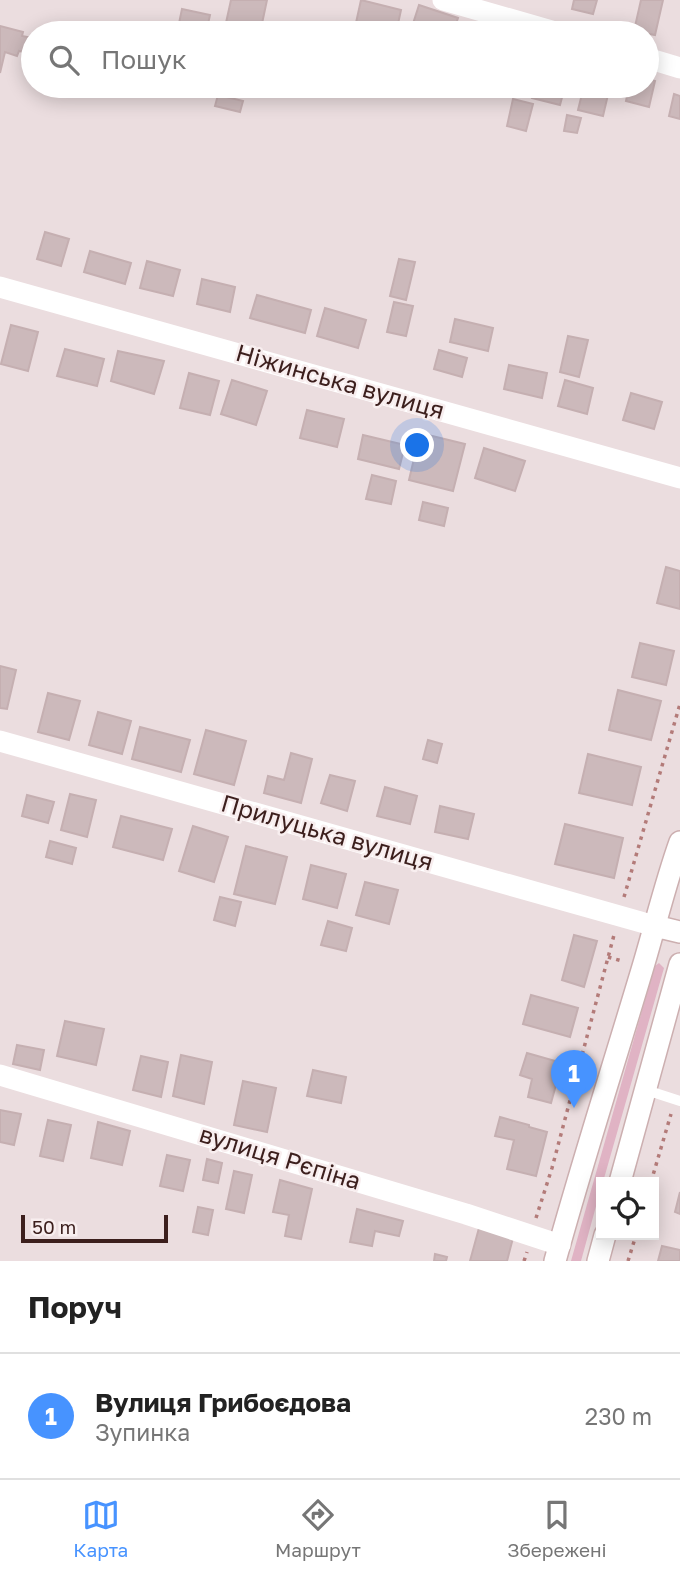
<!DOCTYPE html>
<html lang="uk">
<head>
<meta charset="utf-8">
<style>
	:root { --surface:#fff; --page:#f6f6f6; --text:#222; --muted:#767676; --line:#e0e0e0; --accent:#4793ff }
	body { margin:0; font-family:"Golos Text",sans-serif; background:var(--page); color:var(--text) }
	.controls { position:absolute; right:21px; bottom:21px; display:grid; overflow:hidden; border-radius:0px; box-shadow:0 4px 18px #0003 }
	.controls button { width:63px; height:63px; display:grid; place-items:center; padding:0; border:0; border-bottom:2px solid var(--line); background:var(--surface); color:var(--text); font:35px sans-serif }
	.scale { position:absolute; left:21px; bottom:18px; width:147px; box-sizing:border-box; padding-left:7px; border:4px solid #3c1f1d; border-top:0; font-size:19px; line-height:24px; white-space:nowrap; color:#3c1f1d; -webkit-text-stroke:5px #f8eeef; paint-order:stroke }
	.you { position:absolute; left:418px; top:446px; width:24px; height:24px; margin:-18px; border:5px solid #fff; border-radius:50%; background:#1a73e8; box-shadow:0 0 0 10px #1a73e833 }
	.badge { display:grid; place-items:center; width:46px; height:46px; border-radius:50%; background:var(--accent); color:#fff; font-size:23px; font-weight:700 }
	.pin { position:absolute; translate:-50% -58px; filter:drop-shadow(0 2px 4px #0008) }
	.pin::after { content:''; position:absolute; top:37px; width:24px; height:21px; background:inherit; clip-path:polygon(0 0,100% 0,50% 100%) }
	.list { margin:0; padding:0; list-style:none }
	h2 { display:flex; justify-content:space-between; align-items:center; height:91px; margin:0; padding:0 28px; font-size:30px }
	h2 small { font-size:23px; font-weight:400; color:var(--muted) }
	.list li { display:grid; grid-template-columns:46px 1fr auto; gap:21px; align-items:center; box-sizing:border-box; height:126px; padding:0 28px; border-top:2px solid var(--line) }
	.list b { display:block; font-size:26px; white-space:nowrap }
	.list p { margin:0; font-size:23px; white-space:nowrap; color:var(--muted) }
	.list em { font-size:23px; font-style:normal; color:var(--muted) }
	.icon { flex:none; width:38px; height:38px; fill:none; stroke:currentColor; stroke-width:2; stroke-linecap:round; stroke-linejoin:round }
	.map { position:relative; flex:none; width:680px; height:1261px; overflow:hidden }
	.search { position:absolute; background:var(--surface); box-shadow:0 4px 18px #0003; left:21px; right:21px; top:21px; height:77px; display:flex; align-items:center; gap:18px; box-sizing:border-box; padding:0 24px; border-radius:38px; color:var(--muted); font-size:26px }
	.sheet { height:217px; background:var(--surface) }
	nav { display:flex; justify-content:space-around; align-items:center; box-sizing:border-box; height:98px; border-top:2px solid var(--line); background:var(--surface); font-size:19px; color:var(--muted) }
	nav a { display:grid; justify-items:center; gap:4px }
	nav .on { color:var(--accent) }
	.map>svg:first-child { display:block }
</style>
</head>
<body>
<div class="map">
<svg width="680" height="1261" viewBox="0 0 680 1261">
	<rect width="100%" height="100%" fill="#ebdddf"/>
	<path fill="#e0b3c4" d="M659 963 664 968 603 1182H601V1188L581 1261H571L645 1000 655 966Z"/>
	<path fill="#ccb9bb" stroke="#c5afb1" stroke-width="2" d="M231 0H267L260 33H231L224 32Z
		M361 0 401 10 396 33H361L354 32Z
		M574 0H597L593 14 572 9Z
		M641 0H663L655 35 634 31Z
		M419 5 458 18 453 33H410Z
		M182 9 210 15 206 33H177Z
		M471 25 495 33H468Z
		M0 26 23 32 22 36 33 38V54L19 51 17 56 5 52 0 73Z
		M647 79 655 81 649 107 626 101 629 86H647Z
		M535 86H565L560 105 532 98Z
		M584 86H610L603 116 578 110Z
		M674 94 680 96V119L669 116Z
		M218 95 243 101 240 112 215 106Z
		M513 99 533 104 526 131 507 126Z
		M567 115 581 118 577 133 564 131Z
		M45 232 69 239 61 266 37 259Z
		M90 251 131 263 125 284 84 272Z
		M399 259 415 262 406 300 390 296Z
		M147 261 180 270 173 296 140 288Z
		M202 279 235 287 230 312 197 304Z
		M257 295 311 310 305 333 250 318Z
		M394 302 413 306 406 336 387 332Z
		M325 308 366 320 358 348 317 336Z
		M455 319 493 328 488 351 450 342Z
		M11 325 38 332 28 371 1 364Z
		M568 336 588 340 579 377 560 372Z
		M65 349 104 359 97 386 57 376Z
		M439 350 467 358 462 377 434 369Z
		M118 351 164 361 154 394 111 381Z
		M509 365 547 373 542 398 504 389Z
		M189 373 219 381 210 415 180 408Z
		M232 380 267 391 256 425 221 414Z
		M565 380 593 388 587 414 558 406Z
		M631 393 662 402 654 429 623 420Z
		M307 410 344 419 337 447 300 438Z
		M420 433 465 444 453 491 409 480Z
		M363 435 405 445 399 469 358 459Z
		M484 448 525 461 515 491 475 478Z
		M372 475 396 481 391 504 366 499Z
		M423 502 448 508 444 526 419 520Z
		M666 567 680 571V609L657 603Z
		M640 643 674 651 666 685 632 677Z
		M0 666 16 670 7 709 0 708Z
		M618 690 661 701 651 740 609 730Z
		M48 693 80 701 69 740 38 732Z
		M98 712 131 721 122 754 89 745Z
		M140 727 190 740 181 772 132 759Z
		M206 730 246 741 234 785 194 774Z
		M428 740 442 744 437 763 423 759Z
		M291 753 312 759 301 803 264 793 268 776 284 780Z
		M588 754 641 767 632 805 579 793Z
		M330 775 355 781 347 811 321 803Z
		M385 787 417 796 410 824 377 816Z
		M70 794 96 800 87 837 61 830Z
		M27 795 54 802 48 823 22 816Z
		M440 806 474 814 468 839 435 832Z
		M121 816 172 829 163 860 113 847Z
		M565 824 623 838 614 878 555 864Z
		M193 826 228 837 214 882 179 871Z
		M50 841 76 848 72 864 46 857Z
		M246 846 287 857 275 904 234 894Z
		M311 865 346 874 337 908 303 899Z
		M365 882 398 890 389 924 356 915Z
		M220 897 241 902 235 926 214 920Z
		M328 921 352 928 346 951 321 945Z
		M574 935 597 941 584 987 562 980Z
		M531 995 578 1008 570 1037 523 1024Z
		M65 1021 104 1029 96 1065 57 1056Z
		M17 1045 44 1050 40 1070 13 1064Z
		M527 1053 562 1063 551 1103 528 1097 532 1079 520 1075Z
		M181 1055 212 1062 204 1104 173 1096Z
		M141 1056 168 1062 161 1097 133 1090Z
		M313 1070 346 1077 341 1103 307 1096Z
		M243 1081 276 1088 267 1132 234 1125Z
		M0 1110 21 1114 14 1145 0 1142Z
		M500 1117 529 1125V1127L547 1132 536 1176 507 1169 514 1140 495 1136Z
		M48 1120 71 1125 63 1161 40 1156Z
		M98 1122 130 1131 122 1165 91 1158Z
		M167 1155 190 1160 183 1191 160 1186Z
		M207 1159 222 1163 218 1183 203 1180Z
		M234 1171 252 1175 244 1213 226 1209Z
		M280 1180 312 1189 301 1239 285 1236 289 1215 273 1212Z
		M680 1192V1214L675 1212Z
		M198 1207 213 1210 208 1235 193 1232Z
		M357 1209 403 1221 399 1236 375 1231 372 1246 350 1242Z
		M479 1228 513 1238 507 1261H470Z
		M662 1246 680 1250V1261H658Z
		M435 1254 447 1257 446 1261H434Z"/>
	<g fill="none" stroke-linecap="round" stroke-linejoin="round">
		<defs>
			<path id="secondary" d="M655 926 680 932
				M620 1182 680 964
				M555 1261C582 1163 613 1067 642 970 655 927 665 884 680 842
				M598 1261 605 1235"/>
		</defs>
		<use href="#secondary" stroke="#ccafb0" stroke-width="24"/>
		<path stroke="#b37b79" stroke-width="3.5" stroke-dasharray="3.5 5" stroke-linecap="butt" d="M624 897 680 704
			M608 957 622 961
			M651 1182 671 1114
			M536 1218 552 1168 614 935
			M524 1261 527 1252
			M628 1261 636 1235"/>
		<path stroke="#fff" stroke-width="10" d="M646 1090 680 1101"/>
		<path stroke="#fff" stroke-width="21" d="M443 0 559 33
			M647 58 680 68
			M0 287 680 478
			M0 741 655 926
			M0 1075 466 1214 560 1245"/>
		<use href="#secondary" stroke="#fff" stroke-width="21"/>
	</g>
	<g text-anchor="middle" stroke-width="5" stroke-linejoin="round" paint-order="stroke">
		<g font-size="24" fill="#3c1f1d" stroke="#f8eeef">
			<text transform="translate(340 382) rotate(16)" y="8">Ніжинська вулиця</text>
			<text transform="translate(327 833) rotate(16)" y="8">Прилуцька вулиця</text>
			<text transform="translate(280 1158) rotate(17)" y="8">вулиця Рєпіна</text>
		</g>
	</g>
</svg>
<div class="controls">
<button><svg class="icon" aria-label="locate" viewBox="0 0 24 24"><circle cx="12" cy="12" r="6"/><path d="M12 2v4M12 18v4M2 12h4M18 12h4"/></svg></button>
</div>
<div class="scale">50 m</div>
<div class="you"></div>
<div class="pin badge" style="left:574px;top:1108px">1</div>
<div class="search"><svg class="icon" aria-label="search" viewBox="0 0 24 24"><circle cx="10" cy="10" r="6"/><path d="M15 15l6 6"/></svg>Пошук</div>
</div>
<section class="sheet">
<h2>Поруч<small></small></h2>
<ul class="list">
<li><span class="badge">1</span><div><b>Вулиця Грибоєдова</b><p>Зупинка</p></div><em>230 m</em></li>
</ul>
</section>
<nav>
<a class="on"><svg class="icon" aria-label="map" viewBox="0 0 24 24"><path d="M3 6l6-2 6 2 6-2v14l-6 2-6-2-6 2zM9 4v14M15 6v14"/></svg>Карта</a>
<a><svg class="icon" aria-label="directions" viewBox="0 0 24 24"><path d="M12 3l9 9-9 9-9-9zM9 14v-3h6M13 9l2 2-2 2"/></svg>Маршрут</a>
<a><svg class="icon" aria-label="saved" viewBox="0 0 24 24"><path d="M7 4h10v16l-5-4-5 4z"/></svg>Збережені</a>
</nav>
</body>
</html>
